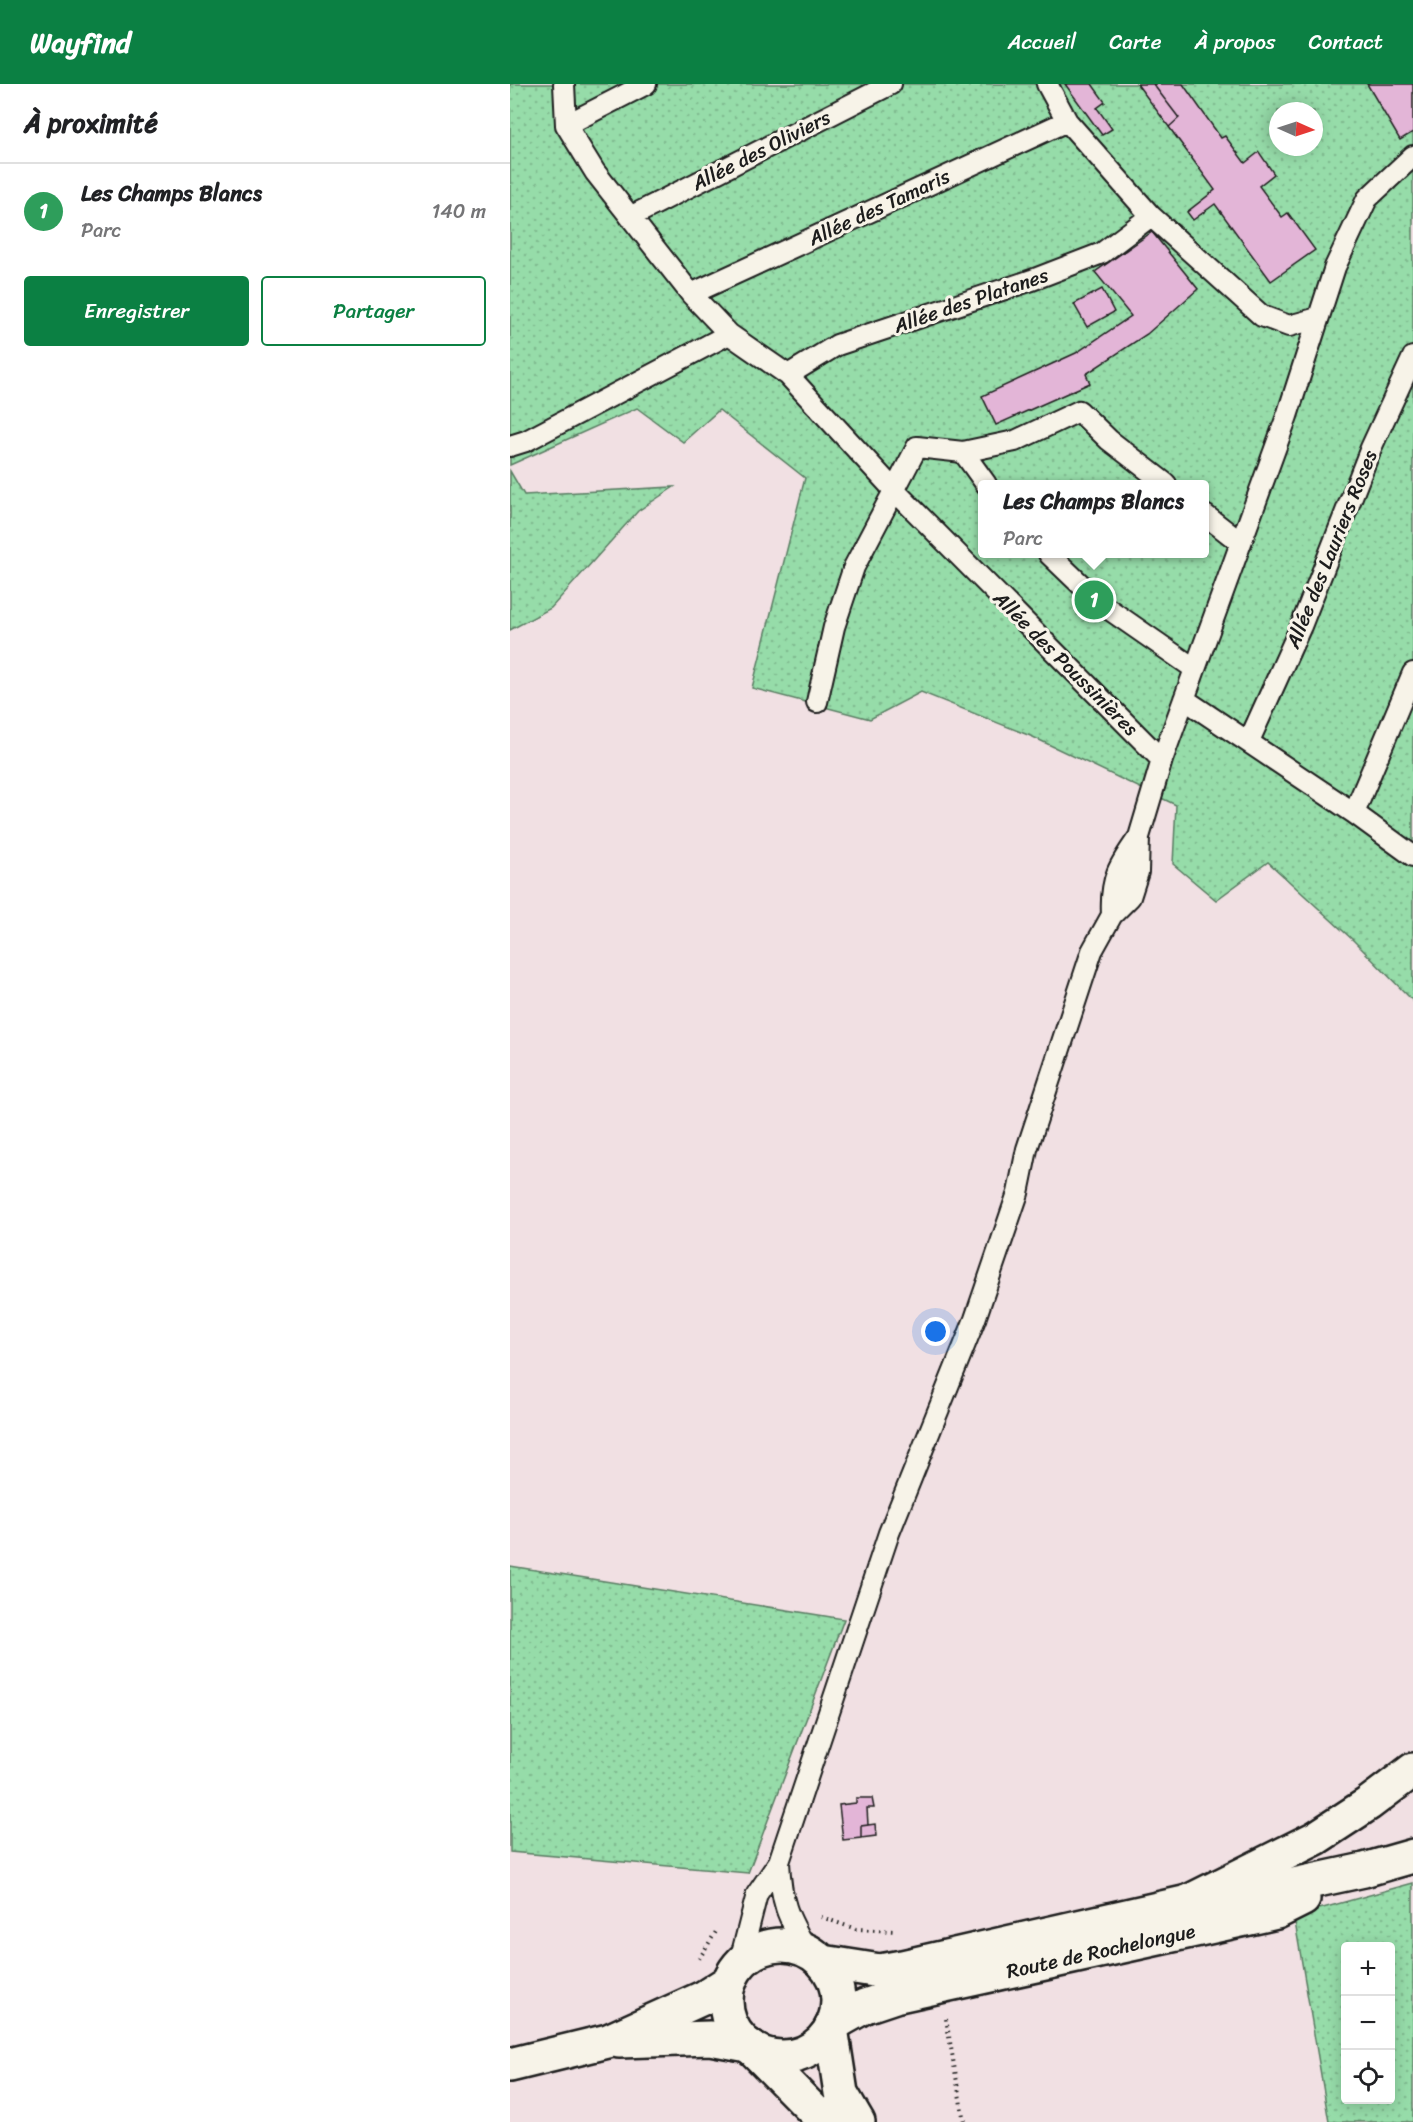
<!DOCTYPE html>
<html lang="fr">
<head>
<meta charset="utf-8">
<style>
	:root { --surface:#fff; --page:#f2f2f2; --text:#202124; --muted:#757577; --line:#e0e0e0; --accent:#0b8043 }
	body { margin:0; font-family:Sriracha,sans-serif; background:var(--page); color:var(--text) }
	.controls { position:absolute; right:18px; bottom:18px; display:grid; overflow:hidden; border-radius:6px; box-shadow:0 3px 15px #0003 }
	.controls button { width:54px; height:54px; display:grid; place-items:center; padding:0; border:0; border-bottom:2px solid var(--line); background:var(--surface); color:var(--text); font:30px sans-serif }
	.compass { position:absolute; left:759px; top:18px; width:54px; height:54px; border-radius:50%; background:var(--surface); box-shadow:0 3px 15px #0003; rotate:93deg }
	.you { position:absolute; left:426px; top:1248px; width:21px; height:21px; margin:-15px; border:4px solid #fff; border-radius:50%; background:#1a73e8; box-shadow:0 0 0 9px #1a73e833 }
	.badge { display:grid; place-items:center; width:39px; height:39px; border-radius:50%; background:var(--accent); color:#fff; font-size:20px; font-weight:700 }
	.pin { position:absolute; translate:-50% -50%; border:3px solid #fff; box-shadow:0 2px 6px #0006 }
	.popup { position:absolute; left:468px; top:396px; width:231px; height:78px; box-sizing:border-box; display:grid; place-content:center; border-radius:6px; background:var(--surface); filter:drop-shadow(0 2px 4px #0005); font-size:20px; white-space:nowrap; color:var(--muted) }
	.popup b { font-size:22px; color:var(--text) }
	.popup::after { content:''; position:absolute; left:50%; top:100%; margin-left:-12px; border:12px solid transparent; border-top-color:var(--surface) }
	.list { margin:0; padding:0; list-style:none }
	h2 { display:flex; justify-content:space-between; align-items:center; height:78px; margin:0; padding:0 24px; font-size:26px }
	h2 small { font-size:20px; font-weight:400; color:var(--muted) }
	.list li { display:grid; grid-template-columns:39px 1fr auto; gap:18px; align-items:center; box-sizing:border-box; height:96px; padding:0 24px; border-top:2px solid var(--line) }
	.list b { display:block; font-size:22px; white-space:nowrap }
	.list p { margin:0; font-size:20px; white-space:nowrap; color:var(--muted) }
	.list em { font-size:20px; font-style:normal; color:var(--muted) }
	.actions { display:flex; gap:12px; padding:18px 24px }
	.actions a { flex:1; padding:14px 0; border:2px solid var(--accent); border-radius:6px; text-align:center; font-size:21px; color:var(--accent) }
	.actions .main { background:var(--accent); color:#fff }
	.icon { flex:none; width:33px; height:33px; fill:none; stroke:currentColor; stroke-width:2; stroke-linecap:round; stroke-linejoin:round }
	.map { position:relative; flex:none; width:903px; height:2038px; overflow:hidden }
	header { display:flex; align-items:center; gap:36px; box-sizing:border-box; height:84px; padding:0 30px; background:var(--accent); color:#fff }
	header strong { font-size:28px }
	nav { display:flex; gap:33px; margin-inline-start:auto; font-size:21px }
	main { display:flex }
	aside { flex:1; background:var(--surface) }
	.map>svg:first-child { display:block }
</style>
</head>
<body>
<header>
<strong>Wayfind</strong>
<nav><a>Accueil</a><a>Carte</a><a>À propos</a><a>Contact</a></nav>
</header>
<main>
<aside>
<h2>À proximité<small></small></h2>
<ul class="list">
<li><span class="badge" style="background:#2e9e5b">1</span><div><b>Les Champs Blancs</b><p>Parc</p></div><em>140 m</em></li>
</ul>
<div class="actions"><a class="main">Enregistrer</a><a>Partager</a></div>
</aside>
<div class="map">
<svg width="903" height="2038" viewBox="0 0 903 2038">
	<defs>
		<pattern id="grass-dots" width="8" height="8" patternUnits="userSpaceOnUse" patternTransform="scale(1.5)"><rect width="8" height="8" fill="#96dca9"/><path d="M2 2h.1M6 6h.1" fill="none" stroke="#81bc91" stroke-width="1.8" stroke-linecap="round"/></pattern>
	</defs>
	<rect width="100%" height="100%" fill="#f1e0e3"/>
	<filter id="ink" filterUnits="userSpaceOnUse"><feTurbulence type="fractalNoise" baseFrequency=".0167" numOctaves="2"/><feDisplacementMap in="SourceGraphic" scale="12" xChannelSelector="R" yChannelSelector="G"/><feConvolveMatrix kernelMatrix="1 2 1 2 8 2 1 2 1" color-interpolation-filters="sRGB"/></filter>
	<g filter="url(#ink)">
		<path fill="url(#grass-dots)" stroke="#597c62" stroke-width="1.5" fill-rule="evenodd" d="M0 0H903V917L844 857 758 778 706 816 663 780 666 721 523 653 411 608 360 635 242 604 295 394 209 326 173 358 127 324 0 381ZM768 27H804V63H768ZM473 400H695V470H473Z
			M0 387 14 411 164 403 128 427 41 524 0 546Z
			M0 1482 334 1535 238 1789 0 1768Z
			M903 1799V2038H819L784 1832ZM836 1862H880V2016H836Z"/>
		<path fill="#e3b5d7" stroke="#1c1c1c" stroke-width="1.5" d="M555 0H582L595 18 587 24 602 45 592 51Z
			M627 0H643L669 34 659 43Z
			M643 0H673L711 54 715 52 735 79 749 68 764 90 749 102 772 133 778 129 805 166 761 197 705 120 683 136 677 128 705 106 659 43 669 34Z
			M857 0H903V48L890 56Z
			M642 148 688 205 637 250 576 290 580 299 486 341 472 312 566 269 621 232 585 188Z
			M592 205 604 228 577 243 564 220Z
			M346 1714H362L364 1724H357L358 1741 351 1742V1754L333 1756 329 1721 346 1719Z
			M365 1740 366 1752 351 1754V1742Z"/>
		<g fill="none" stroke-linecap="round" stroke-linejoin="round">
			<defs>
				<path id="lane" d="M54 0 56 41 85 88 181 210 219 250 278 291 383 405 652 676
					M537 0 557 37 641 132 752 232 779 242 808 234
					M56 41 136 0
					M120 133 381 0
					M181 210 557 37
					M278 291 327 261 522 196 592 169 641 132
					M0 362 16 357 219 250
					M476 400 453 368 505 357 569 327 599 356 656 400
					M695 431 731 459
					M539 470 590 519 685 585
					M674 615 844 729 903 772
					M307 618 324 543 344 483 407 363 453 368
					M739 657 791 542 861 364 903 273
					M844 729 903 589
					M602 831C600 794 609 781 629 753
					M269 1778C271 1818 277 1832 297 1866
					M229 1881 247 1810 269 1778 379 1449 465 1235 508 1109 517 1065 582 867 602 831 620 813 628 788 629 753 652 676 777 332 825 183 857 115 903 72"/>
				<path id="street" d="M321 1944 331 2009 348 2038
					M242 1964 307 2030 329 2038"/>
				<g id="secondary">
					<circle cx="272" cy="1917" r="56"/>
					<path d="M313 1878 370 1887 392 1883 678 1818 761 1806 854 1786 903 1772"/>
					<path id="s1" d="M323 1940 355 1922 385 1912 767 1828 793 1815"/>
					<path d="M109 1957 200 1954 238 1961"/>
					<path d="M0 1981 98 1957 195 1913 220 1897"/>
				</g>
				<path id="highway" d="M678 1818 806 1754 858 1720 903 1686"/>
			</defs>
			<use href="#lane" stroke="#1c1c1c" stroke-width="24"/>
			<use href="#street" stroke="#1c1c1c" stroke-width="38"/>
			<use href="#secondary" stroke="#1c1c1c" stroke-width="38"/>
			<use href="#highway" stroke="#1c1c1c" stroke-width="38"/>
			<path stroke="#1c1c1c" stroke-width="4" stroke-dasharray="1.5 4.5" stroke-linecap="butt" d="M311 1833 346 1845 385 1847
				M189 1875 207 1846
				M436 1935 454 2038"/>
			<use href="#lane" stroke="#f7f3e8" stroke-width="20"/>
			<use href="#street" stroke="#f7f3e8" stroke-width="33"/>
			<use href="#secondary" stroke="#f7f3e8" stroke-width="33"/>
			<use href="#highway" stroke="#f7f3e8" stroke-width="33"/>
		</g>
	</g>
	<g text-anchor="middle" stroke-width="6" stroke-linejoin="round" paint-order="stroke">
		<g font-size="20" fill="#1c1c1c" stroke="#f7f3e8">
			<text transform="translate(251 66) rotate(-27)" y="7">Allée des Oliviers</text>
			<text transform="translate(369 123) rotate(-25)" y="7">Allée des Tamaris</text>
			<text transform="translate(461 216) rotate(-19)" y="7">Allée des Platanes</text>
			<text transform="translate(821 465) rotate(-68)" y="7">Allée des Lauriers Roses</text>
			<text transform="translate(556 579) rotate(45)" y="7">Allée des Poussinières</text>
			<text dy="7" stroke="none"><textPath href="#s1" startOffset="279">Route de Rochelongue</textPath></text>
		</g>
	</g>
</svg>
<div class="controls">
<button>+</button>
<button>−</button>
<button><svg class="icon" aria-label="locate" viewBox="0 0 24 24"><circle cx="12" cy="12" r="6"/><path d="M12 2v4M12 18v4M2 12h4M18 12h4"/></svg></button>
</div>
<svg class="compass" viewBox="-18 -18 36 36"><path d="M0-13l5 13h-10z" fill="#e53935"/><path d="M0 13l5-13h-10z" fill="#757577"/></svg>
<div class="you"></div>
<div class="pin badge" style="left:584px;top:516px;background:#2e9e5b">1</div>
<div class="popup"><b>Les Champs Blancs</b>Parc</div>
</div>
</main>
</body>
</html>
